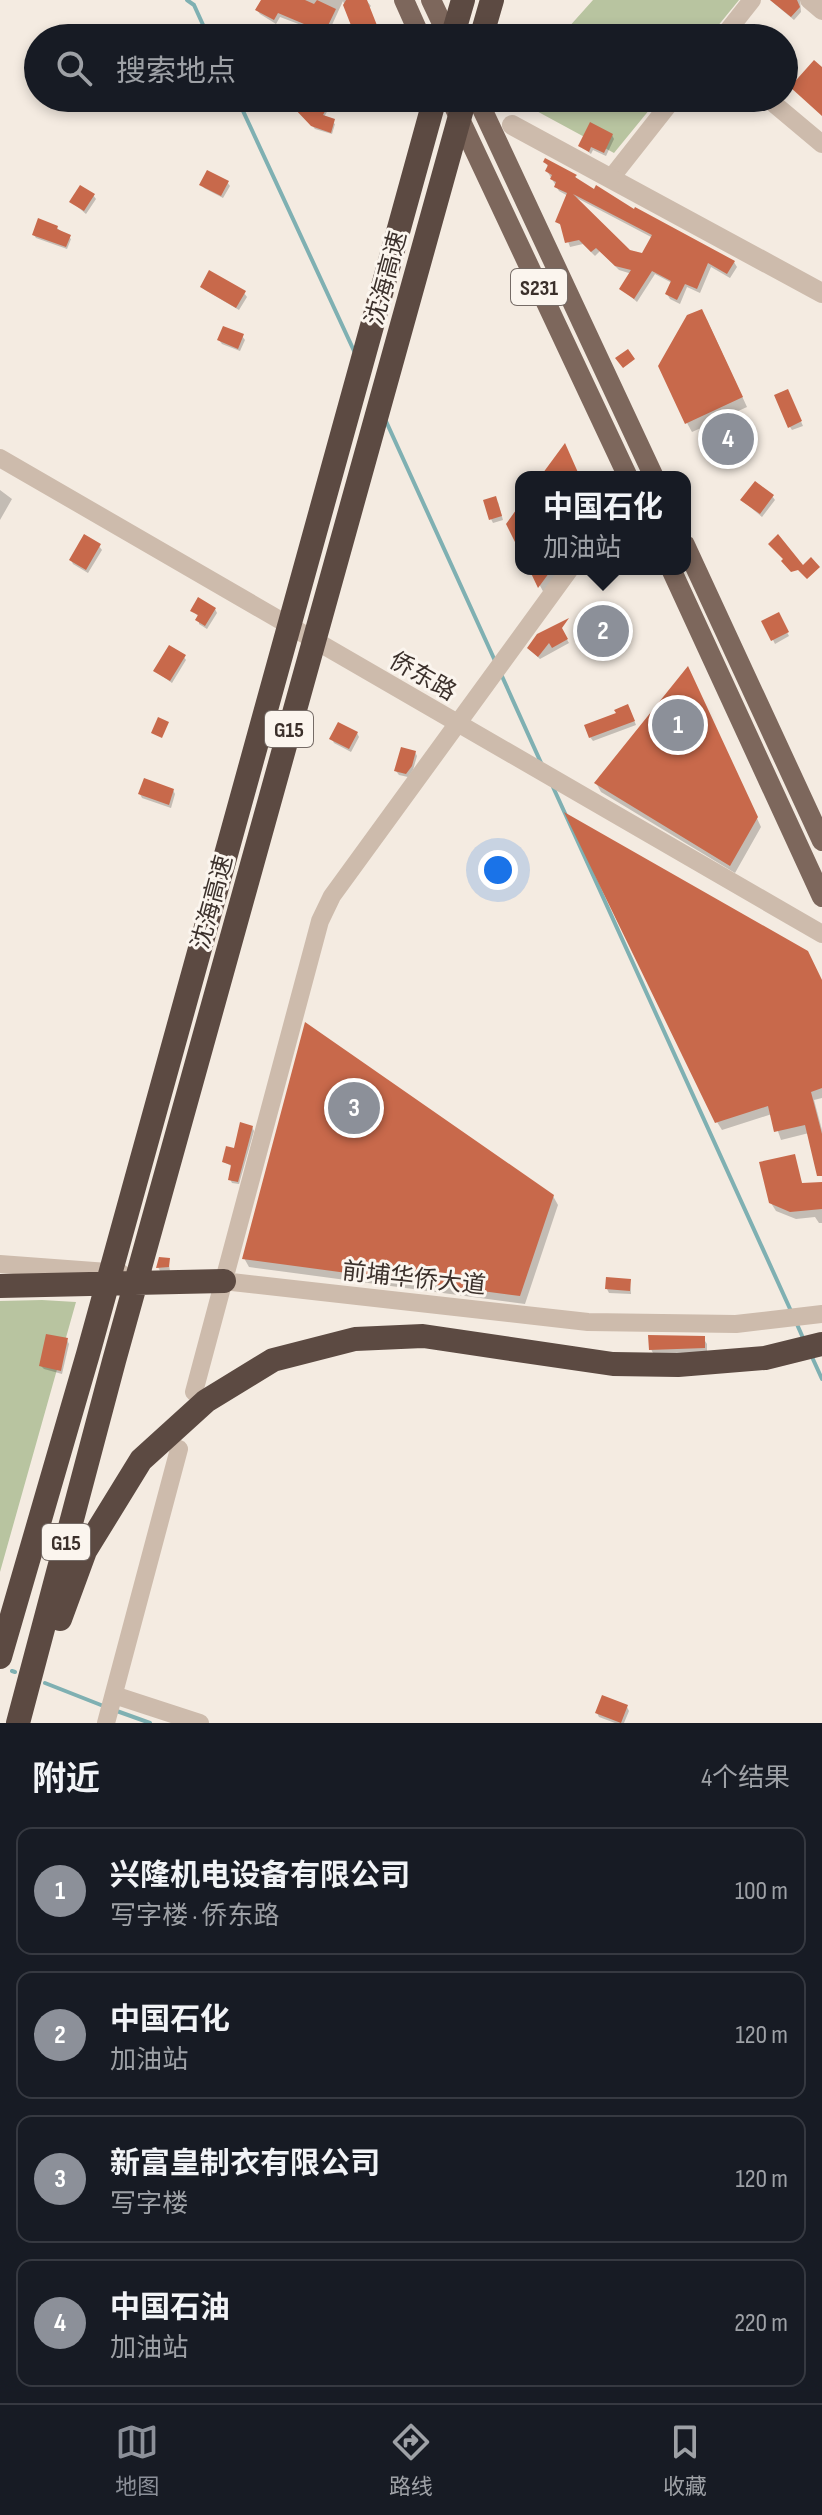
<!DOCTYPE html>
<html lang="zh">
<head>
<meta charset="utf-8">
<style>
	:root { --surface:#171b24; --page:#242831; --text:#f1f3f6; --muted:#9ea1a6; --line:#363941; --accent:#8c9099 }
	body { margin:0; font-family:"Sofia Sans Condensed","Noto Sans SC",sans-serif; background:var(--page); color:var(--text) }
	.you { position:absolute; left:498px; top:870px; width:28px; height:28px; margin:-20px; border:6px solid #fff; border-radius:50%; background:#1a73e8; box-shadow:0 0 0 12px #1a73e833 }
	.badge { display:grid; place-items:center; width:52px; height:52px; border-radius:50%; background:var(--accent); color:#fff; font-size:26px; font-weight:700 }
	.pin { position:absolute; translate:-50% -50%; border:4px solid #fff; box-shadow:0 2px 8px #0006 }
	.popup { position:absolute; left:515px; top:471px; width:176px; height:104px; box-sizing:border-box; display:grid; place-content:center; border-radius:16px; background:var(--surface); filter:drop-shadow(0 2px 6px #0005); font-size:26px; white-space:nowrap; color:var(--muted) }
	.popup b { font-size:30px; color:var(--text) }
	.popup::after { content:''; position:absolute; left:50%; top:100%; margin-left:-16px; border:16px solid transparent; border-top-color:var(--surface) }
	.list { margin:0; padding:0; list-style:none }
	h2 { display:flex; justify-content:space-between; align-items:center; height:104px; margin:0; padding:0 32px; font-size:34px }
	h2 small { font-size:26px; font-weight:400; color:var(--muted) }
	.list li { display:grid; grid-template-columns:52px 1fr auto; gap:24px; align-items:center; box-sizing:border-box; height:128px; margin:0 16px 16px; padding:0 16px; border:2px solid var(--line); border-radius:16px }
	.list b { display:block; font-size:30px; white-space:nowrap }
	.list p { margin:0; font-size:26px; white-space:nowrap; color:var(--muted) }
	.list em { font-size:26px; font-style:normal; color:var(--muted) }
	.icon { flex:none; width:44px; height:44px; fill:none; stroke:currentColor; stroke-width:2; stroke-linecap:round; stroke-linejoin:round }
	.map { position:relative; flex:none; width:822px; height:1723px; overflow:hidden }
	.search { position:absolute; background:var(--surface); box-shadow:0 4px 12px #0003; left:24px; right:24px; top:24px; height:88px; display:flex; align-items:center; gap:20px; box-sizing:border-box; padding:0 28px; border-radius:44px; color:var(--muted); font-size:30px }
	.sheet { height:680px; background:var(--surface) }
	nav { display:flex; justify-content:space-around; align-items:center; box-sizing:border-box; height:112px; border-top:2px solid var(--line); background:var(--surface); font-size:22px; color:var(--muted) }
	nav a { display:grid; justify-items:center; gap:4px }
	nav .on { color:var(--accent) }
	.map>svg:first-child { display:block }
</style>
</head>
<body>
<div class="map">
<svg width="822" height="1723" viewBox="0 0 822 1723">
	<rect width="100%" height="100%" fill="#f4ebe1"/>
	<path fill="#b8c4a0" d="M593 0H739L708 38H559Z
		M527 98H659L614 153 531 108Z
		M42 1300 76 1302 0 1572V1301Z"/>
	<path fill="#0003" fill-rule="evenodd" d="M263 0H366L371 6 369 8 381 38H358L343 1 326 38H312L309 28 280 17 276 24 260 14 257 10Z
		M770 0H800L801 12 794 20Z
		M250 98H268L261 108Z
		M311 98H335L324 117 335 124 332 134 315 129 304 117Z
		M612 135 614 139 606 156 593 150 591 154 581 146Z
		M545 162 575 176 578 181 635 212 734 262 737 267 730 278 711 267 700 293 687 287 680 304 670 299 667 294 672 283 655 274 637 302 622 289 632 274 619 270 600 251 595 256 583 244 570 247 563 227 557 222 568 196 559 191 547 171 549 168ZM575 197 653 238 643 256 629 252Z
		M227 182 230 186 223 198 204 188 202 185Z
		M93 195 96 199 86 214 72 202Z
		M57 228 71 239 67 249 36 238 34 235Z
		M202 287 244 293 247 297 239 310 205 290Z
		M707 320 747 407 692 432 687 423Z
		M242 336 245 340 240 351 222 344 219 340Z
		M789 395 803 426 792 430 790 427Z
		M0 490 12 499 0 520Z
		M772 496 775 500 762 517 743 501Z
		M498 502 503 520 493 523 491 519Z
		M99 546 102 550 88 573 73 564 71 560Z
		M531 569H562L545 595Z
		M215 609 217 613 207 629 199 624V617L193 611Z
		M778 615 789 636 775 644 764 622Z
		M559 626 569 643 540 659 529 649Z
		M184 657 186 660 172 683 155 671Z
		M692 677 761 827 735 873 601 792 596 783Z
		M630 710 636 725 593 741 590 737Z
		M357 733 359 737 351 752 334 743 332 739Z
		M415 752 417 756 413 770 408 777 399 775 396 771Z
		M173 790 175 794 171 808 142 798 140 794Z
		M822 982V1098L814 1100 822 1130V1163L809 1133 781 1140 772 1114 722 1130 717 1122Z
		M252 1127 254 1131 239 1184 232 1183 230 1179 233 1167 224 1162Z
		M798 1175 803 1185 822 1183V1223H819L815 1217 796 1219 776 1211 771 1203Z
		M553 1196 558 1205 525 1304 249 1267 244 1258Z
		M168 1260 170 1271H160L158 1267Z
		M630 1281 631 1294 609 1293 607 1289Z
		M703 1338 707 1344V1354L654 1355 651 1349Z
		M67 1340 69 1344 62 1374 44 1369 41 1366Z
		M627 1707 629 1711 624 1723H615L599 1717 597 1713Z"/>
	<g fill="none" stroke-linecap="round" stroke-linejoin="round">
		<path stroke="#7fb0b2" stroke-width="4" d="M187 0 194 5 209 38
			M237 98 355 353
			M385 419 496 663
			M501 674 542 765
			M553 787 791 1311
			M796 1322 803 1338
			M812 1357 822 1379
			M12 1671 15 1672
			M45 1683 106 1707
			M114 1710 150 1723"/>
	</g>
	<path fill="#c8694b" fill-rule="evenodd" d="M261 0H305L314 4 317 0 336 9 322 38H316L307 34 309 29 304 24 278 13 274 20 255 10Z
		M346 0H367L380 33 375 35 377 38H356L343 5Z
		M770 0H797L800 7 791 17Z
		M747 26 762 38H737Z
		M814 60 822 67V116L790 87Z
		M303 98H332L323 115 335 119 331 133 311 126 294 108Z
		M590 122 613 134 604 153 591 147 589 152 578 146Z
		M545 158 577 175 575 177 594 189 596 185 634 209 635 207 735 261 727 274 708 263 697 289 685 284 677 300 665 294 671 281 652 271 634 299 619 289 631 270 615 266 596 248 591 252 579 240 565 243 560 224 555 222 567 193 554 187 556 182 550 179 552 175 545 171 548 165 543 162ZM573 194 652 235 642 253 630 250Z
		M207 170 229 181 221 196 199 185Z
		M80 185 95 194 84 211 69 202Z
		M38 218 58 226 57 229 71 235 66 247 32 235Z
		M209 270 246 291 236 308 200 287Z
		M702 309 743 397 685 424 658 366 687 315Z
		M223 326 244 334 238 349 217 340Z
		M628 349 635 359 623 368 615 358Z
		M788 389 802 421 788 428 774 395Z
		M565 443 580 477H540Z
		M755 481 774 495 760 514 740 500Z
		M496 496 502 516 489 520 483 500Z
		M521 503V554L506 524Z
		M84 534 101 544 86 570 69 560Z
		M778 534 803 565 811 557 820 567 807 579 798 570 791 572 781 561 783 559 768 544Z
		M529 569H552L538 588Z
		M198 597 216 608 205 626 195 620 198 615 190 611Z
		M779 612 789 632 771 641 761 621Z
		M569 618 562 628 568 639 552 648 549 643 538 657 527 648 537 634Z
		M169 645 186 655 170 681 153 671Z
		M688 666 758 817 730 866 594 783Z
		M628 704 635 721 589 738 584 725 616 713 614 710Z
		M158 717 169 722 162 738 151 733Z
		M338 722 358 732 349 749 329 739Z
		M401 747 416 751 412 766 406 774 394 771Z
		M144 778 174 789 169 805 138 794Z
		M564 812 808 951 822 980V1088L811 1092 822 1134V1176H817L805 1125 774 1132 768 1106 715 1123Z
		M305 1022 554 1195 520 1296 242 1259Z
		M240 1122 253 1126 238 1182 228 1180 231 1165 222 1162 226 1146 234 1148Z
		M795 1154 802 1183 822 1182V1209L790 1212 769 1203 759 1162Z
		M159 1257 170 1258 169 1267 156 1268Z
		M606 1277 631 1279 630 1291 605 1289Z
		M46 1334 68 1338 61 1371 39 1366Z
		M648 1335 705 1336V1348L649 1350Z
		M602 1695 628 1705 621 1723 595 1713Z"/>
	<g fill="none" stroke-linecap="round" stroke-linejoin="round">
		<path stroke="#cdbbac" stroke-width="18" d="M809 0 822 11
			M722 38 752 0
			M767 98 822 144
			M611 178 674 98
			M0 458 822 934
			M0 1264 121 1273
			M214 1280 588 1322 736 1324 822 1314
			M194 1392 320 921 332 896 570 569
			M114 1695 200 1723
			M106 1723 179 1449"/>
		<path stroke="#cdbbac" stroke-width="20" d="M512 125 822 293"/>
		<path stroke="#7d675c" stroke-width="20" d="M404 0 421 38
			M431 0 449 38
			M450 98 628 477
			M477 98 654 477
			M685 545 822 841
			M671 569 822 897"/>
		<path stroke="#5c4a42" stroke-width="24" d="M452 38 463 0
			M481 38 492 0
			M0 1286 224 1281
			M60 1619 85 1551 141 1460 206 1401 273 1360 355 1339 423 1336 613 1364 678 1365 765 1358 822 1344
			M0 1657 88 1354 435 98
			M18 1723 114 1361 465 98"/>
	</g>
	<g text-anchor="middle" stroke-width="6" stroke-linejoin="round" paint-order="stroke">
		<g fill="#fbf5ee" stroke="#756b66" stroke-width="2">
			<rect x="511" y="269" width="56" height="36" rx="6"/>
			<rect x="265" y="711" width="48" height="36" rx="6"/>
			<rect x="42" y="1524" width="48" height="36" rx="6"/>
		</g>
		<g font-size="22" font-weight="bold" fill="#3b302b">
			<text x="539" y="295">S231</text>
			<text x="289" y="737">G15</text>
			<text x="66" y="1550">G15</text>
		</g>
		<g font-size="24" fill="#3b302b" stroke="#fbf5ee">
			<text transform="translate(386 278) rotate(-75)" y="8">沈海高速</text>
			<text transform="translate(423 676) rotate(30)" y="8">侨东路</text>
			<text transform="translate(212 902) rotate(-75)" y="8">沈海高速</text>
			<text transform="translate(414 1278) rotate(6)" y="8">前埔华侨大道</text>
		</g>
	</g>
</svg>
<div class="you"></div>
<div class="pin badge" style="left:678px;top:725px">1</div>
<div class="pin badge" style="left:603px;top:631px">2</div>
<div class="popup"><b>中国石化</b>加油站</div>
<div class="pin badge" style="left:354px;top:1108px">3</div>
<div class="pin badge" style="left:728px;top:439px">4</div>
<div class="search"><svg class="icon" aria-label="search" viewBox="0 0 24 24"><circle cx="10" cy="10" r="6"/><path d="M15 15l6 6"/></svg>搜索地点</div>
</div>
<section class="sheet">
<h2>附近<small>4个结果</small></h2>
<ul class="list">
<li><span class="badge">1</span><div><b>兴隆机电设备有限公司</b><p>写字楼 · 侨东路</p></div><em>100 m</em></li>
<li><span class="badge">2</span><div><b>中国石化</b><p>加油站</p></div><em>120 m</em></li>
<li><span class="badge">3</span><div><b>新富皇制衣有限公司</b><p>写字楼</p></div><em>120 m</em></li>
<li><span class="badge">4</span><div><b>中国石油</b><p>加油站</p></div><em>220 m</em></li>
</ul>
</section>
<nav>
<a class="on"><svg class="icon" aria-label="map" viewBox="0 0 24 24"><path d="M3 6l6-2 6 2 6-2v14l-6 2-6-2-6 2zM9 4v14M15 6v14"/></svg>地图</a>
<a><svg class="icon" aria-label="directions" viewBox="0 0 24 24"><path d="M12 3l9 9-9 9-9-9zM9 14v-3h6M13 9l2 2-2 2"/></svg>路线</a>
<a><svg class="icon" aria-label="saved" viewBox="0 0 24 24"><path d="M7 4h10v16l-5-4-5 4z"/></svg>收藏</a>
</nav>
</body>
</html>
